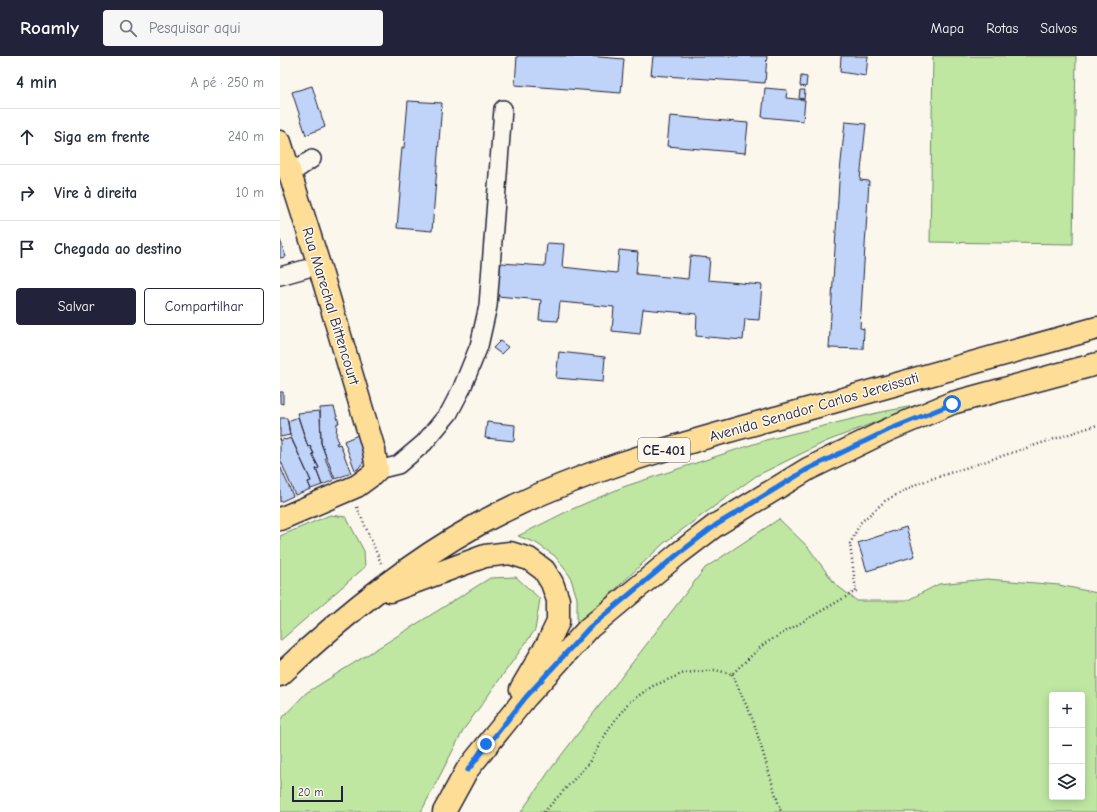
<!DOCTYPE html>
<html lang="pt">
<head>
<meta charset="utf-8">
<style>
	:root { --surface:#fff; --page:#f6f6f7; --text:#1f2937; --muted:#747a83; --line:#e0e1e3; --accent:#22223b }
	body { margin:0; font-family:"Comic Neue",sans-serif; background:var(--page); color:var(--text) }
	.controls { position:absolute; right:12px; bottom:12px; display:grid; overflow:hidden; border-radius:4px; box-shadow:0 2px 10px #0003 }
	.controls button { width:36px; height:36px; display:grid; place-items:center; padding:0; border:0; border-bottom:1px solid var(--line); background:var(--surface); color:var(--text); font:20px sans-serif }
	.scale { position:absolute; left:12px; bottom:10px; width:51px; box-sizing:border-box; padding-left:4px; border:2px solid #22223b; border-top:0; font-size:11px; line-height:14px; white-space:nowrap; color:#22223b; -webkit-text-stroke:3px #fbf7ec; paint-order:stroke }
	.stop { position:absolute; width:12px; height:12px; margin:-9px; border:3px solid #1a73e8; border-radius:50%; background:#fff }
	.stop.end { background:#1a73e8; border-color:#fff; box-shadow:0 1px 4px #0008 }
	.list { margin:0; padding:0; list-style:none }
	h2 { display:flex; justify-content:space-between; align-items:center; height:52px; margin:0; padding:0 16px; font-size:17px }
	h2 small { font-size:13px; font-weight:400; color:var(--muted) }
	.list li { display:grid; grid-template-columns:26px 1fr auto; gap:12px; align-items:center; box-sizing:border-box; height:56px; padding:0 16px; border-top:1px solid var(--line) }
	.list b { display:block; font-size:15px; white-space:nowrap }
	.list em { font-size:13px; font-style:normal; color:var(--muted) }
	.actions { display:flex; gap:8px; padding:12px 16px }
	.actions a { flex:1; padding:9px 0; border:1px solid var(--accent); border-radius:4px; text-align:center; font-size:14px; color:var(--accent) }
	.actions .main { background:var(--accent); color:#fff }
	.icon { flex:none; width:22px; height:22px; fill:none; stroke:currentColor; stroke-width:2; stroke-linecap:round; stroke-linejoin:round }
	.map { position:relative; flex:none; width:817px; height:756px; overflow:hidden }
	header { display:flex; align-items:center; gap:24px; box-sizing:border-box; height:56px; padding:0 20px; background:var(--accent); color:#fff }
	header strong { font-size:19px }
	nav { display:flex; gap:22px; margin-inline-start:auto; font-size:14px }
	.search { width:280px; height:36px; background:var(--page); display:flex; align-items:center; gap:10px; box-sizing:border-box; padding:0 14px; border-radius:4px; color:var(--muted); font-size:15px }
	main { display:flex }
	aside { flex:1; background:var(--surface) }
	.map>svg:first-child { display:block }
</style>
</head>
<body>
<header>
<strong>Roamly</strong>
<div class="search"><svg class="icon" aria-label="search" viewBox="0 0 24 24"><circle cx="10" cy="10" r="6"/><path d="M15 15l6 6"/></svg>Pesquisar aqui</div>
<nav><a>Mapa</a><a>Rotas</a><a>Salvos</a></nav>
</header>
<main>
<aside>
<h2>4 min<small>A pé · 250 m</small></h2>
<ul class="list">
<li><svg class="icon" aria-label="ahead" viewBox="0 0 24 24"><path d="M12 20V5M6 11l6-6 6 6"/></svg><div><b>Siga em frente</b></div><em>240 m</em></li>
<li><svg class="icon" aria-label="right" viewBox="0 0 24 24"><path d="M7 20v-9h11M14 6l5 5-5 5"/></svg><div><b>Vire à direita</b></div><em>10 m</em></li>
<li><svg class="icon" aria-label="arrive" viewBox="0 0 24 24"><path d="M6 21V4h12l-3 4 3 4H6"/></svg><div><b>Chegada ao destino</b></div></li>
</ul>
<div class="actions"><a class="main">Salvar</a><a>Compartilhar</a></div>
</aside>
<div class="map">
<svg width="817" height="756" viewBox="0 0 817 756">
	<rect width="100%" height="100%" fill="#fbf7ec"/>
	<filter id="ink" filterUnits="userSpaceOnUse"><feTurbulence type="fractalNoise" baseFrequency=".025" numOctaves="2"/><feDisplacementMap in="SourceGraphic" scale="8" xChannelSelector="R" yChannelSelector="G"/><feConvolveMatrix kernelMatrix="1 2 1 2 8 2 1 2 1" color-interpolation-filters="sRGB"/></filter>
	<g filter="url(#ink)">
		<path fill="#bfe7a2" stroke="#70846e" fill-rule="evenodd" d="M653 0H796L793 188 650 186Z
			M639 349 545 386 476 420 384 487 297 570V542L290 520 275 500 256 487 238 480 290 454 343 431 486 384 601 356Z
			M50 459 66 461 84 495 85 511 0 585V480Z
			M499 463 528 491 555 528 577 545H626L659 528 707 523 779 529 817 537V756H241L270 714 425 512ZM772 639H802V741H772Z
			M236 521 260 543 255 574 184 673 141 756H0V664L26 637 210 522Z"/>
		<path fill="#c0d4f9" stroke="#22223b" d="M237 0H308L344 3 341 37 235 29Z
			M373 0H487L485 27 371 19Z
			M561 0H588L586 20 560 16Z
			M521 20 527 21 526 31 520 30Z
			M32 30 45 71 26 79 12 36Z
			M485 32 507 34 506 42 525 44 523 65 482 61Z
			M520 34H525L524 43 519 42Z
			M128 45 162 47 152 175 117 172 121 125 119 124 122 92H124Z
			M390 60 468 67 465 97 387 90Z
			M565 66 586 68 580 124 589 125 580 272 584 273 583 293 549 292 559 126Z
			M0 184 6 201 0 202Z
			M267 187 284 188 282 211 337 217 339 194 358 196 356 218 408 223 410 200 430 202 428 224 482 229 479 264 465 263 463 284 416 280 417 258 363 253 360 278 332 275 334 251 280 246 278 265 259 264 261 244 217 240 221 207 265 210Z
			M220 285 228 291 221 298 213 292Z
			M279 296 325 301 323 326 276 322Z
			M0 336H3V348L0 347Z
			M54 351 59 367H57L56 380 57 381 58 387H56L57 389 60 388 71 417 55 423 41 387 40 352Z
			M40 355 41 387 46 401 45 402 54 424 42 429 36 413 39 412 32 398H34L30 390 28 391 17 357Z
			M18 361 28 391 30 390 34 398H32L39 412 36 413 42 429 31 433 28 426 31 425 10 379 8 365Z
			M0 362H7L10 379 0 381Z
			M207 366 235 369 234 385 205 382Z
			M78 379 86 402 78 413 75 414 64 385Z
			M0 382 1 385 4 383 5 384 11 382 31 425 28 426 31 433 15 439 0 403Z
			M0 410 13 440 0 446Z
			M626 471 635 500 587 515 578 487Z"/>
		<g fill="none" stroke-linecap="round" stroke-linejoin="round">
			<defs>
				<path id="minor" d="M10 118 32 103
					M0 220 39 209
					M97 414 118 409 144 387 169 357 182 332 199 290 208 250 223 53"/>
				<path id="major" d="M0 86 39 209 94 394 97 414 92 419 77 430 0 463
					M110 535 205 500 230 497 249 503 264 514 272 527 278 544V566L268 587 241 633
					M0 619C60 562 125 509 197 469 291 417 397 389 499 361 605 331 711 301 817 272
					M164 756 187 714 246 641 309 572 398 498 436 469 528 413 608 374 672 347 817 308"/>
			</defs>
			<use href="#minor" stroke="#22223b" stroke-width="20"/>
			<use href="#major" stroke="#22223b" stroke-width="25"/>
			<path stroke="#22223b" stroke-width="2.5" stroke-dasharray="1 3" stroke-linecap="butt" d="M77 451 101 507
				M452 618 473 664 501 756
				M264 756 308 708 330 671 349 646 373 630 404 617 435 614 452 618 484 588 576 535 570 488 580 467 605 445 639 427 817 369"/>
			<use href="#minor" stroke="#fbf7ec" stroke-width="17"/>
			<use href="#major" stroke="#fede96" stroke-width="22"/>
		</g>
	</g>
	<g fill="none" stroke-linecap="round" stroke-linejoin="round" filter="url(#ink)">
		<path stroke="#1a73e8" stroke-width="5" d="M206 688 188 714 246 641 309 572 398 498 436 469 528 413 608 374 672 348"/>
	</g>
	<g text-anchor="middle" stroke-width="3" stroke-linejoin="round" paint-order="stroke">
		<rect fill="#fbf7ec" stroke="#636270" stroke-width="1" x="358" y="382" width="52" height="24" rx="3"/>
		<g font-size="14" font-weight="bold" fill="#22223b">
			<text x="384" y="399">CE-401</text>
		</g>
		<g font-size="15" fill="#22223b" stroke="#fbf7ec">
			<text transform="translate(51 250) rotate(73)" y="5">Rua Marechal Bittencourt</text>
			<text transform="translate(534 351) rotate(-16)" y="5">Avenida Senador Carlos Jereissati</text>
		</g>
	</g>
</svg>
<div class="controls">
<button>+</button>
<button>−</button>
<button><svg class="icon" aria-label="layers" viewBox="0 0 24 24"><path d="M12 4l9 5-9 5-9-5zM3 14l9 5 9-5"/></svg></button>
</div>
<div class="scale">20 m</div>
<div class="stop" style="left:672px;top:348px"></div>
<div class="stop end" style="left:206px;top:688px"></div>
</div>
</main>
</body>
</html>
